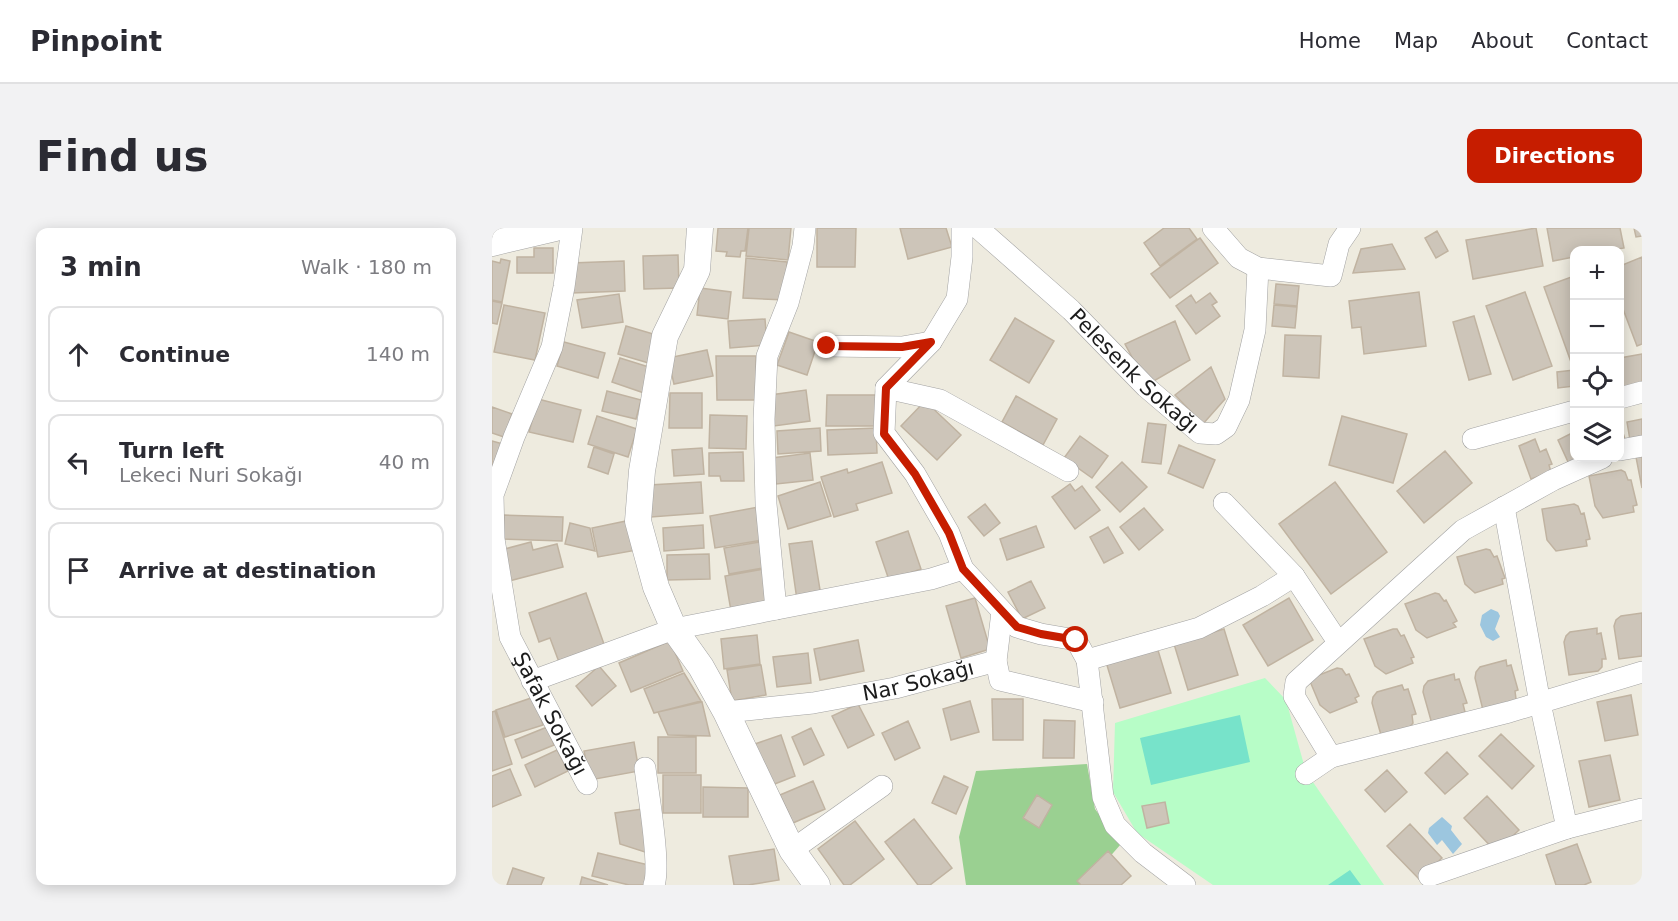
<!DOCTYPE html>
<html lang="en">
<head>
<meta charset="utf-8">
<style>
	:root { --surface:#fff; --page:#f2f2f3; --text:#2b2b33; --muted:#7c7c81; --line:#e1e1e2; --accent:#c61d00 }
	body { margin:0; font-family:"DejaVu Sans",sans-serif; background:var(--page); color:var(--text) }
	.controls { position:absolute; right:18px; top:18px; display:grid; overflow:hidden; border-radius:12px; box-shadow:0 3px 15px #0003 }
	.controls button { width:54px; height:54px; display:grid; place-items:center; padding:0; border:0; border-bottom:2px solid var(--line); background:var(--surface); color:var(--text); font:30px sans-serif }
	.stop { position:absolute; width:18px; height:18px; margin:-14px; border:4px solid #c61d00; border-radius:50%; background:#fff }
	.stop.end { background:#c61d00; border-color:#fff; box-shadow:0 2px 6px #0008 }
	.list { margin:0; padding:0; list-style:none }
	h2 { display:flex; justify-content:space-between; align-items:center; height:78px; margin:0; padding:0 24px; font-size:26px }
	h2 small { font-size:20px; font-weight:400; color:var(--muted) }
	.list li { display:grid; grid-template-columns:39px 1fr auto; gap:18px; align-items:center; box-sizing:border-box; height:96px; margin:0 12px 12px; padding:0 12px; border:2px solid var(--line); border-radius:12px }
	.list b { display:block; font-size:22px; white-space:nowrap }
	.list p { margin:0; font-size:20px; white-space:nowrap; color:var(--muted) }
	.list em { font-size:20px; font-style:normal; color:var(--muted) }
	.icon { flex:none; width:33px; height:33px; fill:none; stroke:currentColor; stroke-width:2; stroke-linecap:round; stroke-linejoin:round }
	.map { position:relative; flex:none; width:1150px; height:657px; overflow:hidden; border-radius:12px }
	header { display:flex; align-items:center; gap:36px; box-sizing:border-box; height:84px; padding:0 30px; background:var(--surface); border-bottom:2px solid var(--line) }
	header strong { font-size:28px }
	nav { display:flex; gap:33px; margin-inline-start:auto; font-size:21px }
	.intro { display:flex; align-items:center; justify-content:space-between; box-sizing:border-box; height:144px; padding:0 36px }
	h1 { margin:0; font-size:42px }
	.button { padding:15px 27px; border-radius:12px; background:var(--accent); color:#fff; font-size:21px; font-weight:700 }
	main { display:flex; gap:36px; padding:0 36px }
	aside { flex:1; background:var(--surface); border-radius:12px; box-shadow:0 3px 15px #0003 }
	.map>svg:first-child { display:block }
</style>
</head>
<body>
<header>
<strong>Pinpoint</strong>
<nav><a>Home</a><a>Map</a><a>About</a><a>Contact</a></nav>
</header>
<div class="intro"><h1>Find us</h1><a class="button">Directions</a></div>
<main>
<aside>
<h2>3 min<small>Walk · 180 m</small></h2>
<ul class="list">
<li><svg class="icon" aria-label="ahead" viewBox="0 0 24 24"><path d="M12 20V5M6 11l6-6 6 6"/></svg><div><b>Continue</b></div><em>140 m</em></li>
<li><svg class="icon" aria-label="left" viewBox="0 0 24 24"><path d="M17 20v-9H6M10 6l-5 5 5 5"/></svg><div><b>Turn left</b><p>Lekeci Nuri Sokağı</p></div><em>40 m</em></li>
<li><svg class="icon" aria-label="arrive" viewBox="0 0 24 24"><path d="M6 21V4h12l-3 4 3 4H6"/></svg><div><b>Arrive at destination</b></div></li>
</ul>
</aside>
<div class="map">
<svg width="1150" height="657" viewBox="0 0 1150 657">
	<rect width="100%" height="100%" fill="#eeebdf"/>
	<path fill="#9ad091" d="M595 536 603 581 629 616 593 657H474L467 609 484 543Z"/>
	<path fill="#b7fdc7" d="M773 450 794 472 814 544 892 657H721L645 605 621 564 623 495Z"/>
	<path fill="#77e3ca" d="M748 487 758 534 659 557 648 510Z
		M858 642 869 657H836Z"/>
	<path fill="#9cc6df" d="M999 381 1006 384 1008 388 1003 401 1008 409 1001 413 994 409 988 397 990 387Z
		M950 589 960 598 959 602 970 616 961 626 950 612 945 617 936 605 937 600Z"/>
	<path fill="#cdc5b9" stroke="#c0b3a1" stroke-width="1.5" d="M226 0H256L253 23H249L248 29 234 28 235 24 224 23Z
		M257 0H299L296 32 254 28Z
		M325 0H364L363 39H325Z
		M408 0H454L460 19 416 31Z
		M672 0H697L705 11 668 38 652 15Z
		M1044 0 1051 38 981 51 974 12Z
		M1055 0H1128L1132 20 1120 22H1082V29L1061 33Z
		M1142 0H1150V8L1144 9Z
		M945 3 956 23 944 30 933 10Z
		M708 10 726 35 678 70 659 46Z
		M900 16 913 41 861 45 869 21Z
		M42 20H61V45H25V29H42Z
		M186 27 187 60 152 61 151 28Z
		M1150 29V116L1145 118 1128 73V38Z
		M254 30 295 34 294 72 251 70Z
		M9 31 18 33 10 74 0 72V33L8 35Z
		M132 33 133 63 80 65 79 35Z
		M1082 48V132L1079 134 1052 59Z
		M784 56 807 58 805 78 782 76Z
		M208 60 239 64 236 91 205 87Z
		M927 64 934 118 872 126 869 99 860 100 857 73Z
		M1033 64 1060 138 1021 152 994 78Z
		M718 65 725 74 720 77 728 88 704 106 684 78 699 67 704 75Z
		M127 66 131 94 90 100 85 72Z
		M0 73 10 75 5 96 0 95Z
		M12 77 53 85 43 132 2 124Z
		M782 77 805 79 803 100 780 98Z
		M982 88 999 146 977 152 961 94Z
		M523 90 562 113 537 155 498 132Z
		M273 91 275 117 238 120 236 93Z
		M683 93 698 132 655 157 633 116Z
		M134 98 168 108 160 136 126 126Z
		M297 104 326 114 315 147 285 137Z
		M793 107 829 108 827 150 791 148Z
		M72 114 113 125 106 150 65 138Z
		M215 122 221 148 182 156 176 130Z
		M1150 126V159L1128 164V130Z
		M224 128H264L265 172H225Z
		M128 130 160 140 152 165 120 154Z
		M719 139 733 171 711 196 683 167Z
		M1082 142V161V158L1066 160 1065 144Z
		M314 162 318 193 282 198 278 167Z
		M115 163 149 172 144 191 110 183Z
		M178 165H210V200H177Z
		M335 167H384L383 198H334Z
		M524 168 565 191 551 217 510 194Z
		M46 171 89 182 81 214 37 204Z
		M433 173 469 207 445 232 409 198Z
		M0 179 20 186 12 209 0 205Z
		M218 187 255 188 254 221 217 220Z
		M105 188 145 201 136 229 96 216Z
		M850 188 915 206 901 255 837 237Z
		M1150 191V209L1138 212 1135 194Z
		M656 195 674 197 669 236 650 234Z
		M1128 196 1133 211 1128 213Z
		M328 200 329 223 286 226 285 203Z
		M384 200 385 225 336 227 335 202Z
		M1082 204V230H1093L1077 236 1066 212Z
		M588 208 616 228 600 250 572 230Z
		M1043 211 1048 224 1054 221 1060 236 1057 237 1059 244 1039 251 1027 218Z
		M0 213 11 216 0 242Z
		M687 217 723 232 711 260 676 245Z
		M102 219 122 226 116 246 96 239Z
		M210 220 212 246 182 248 180 222Z
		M953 223 980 255 932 295 905 263Z
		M251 224 252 253H229L228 248H217V225Z
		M318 225 321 252 284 256 280 230Z
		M1150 228V260L1144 229Z
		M390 234 400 265 364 276 366 282 342 289 329 249 355 241 356 245Z
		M630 234 655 259 628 284 604 259Z
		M1129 242 1133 244 1136 252H1139L1145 277 1141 278 1142 284 1111 290 1103 278 1097 248Z
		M209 254 211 285 159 289 157 257Z
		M328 254 339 288 296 301 286 268Z
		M843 254 895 324 839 366 787 296Z
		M578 256 583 263 590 258 608 282 583 301 560 269Z
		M493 276 508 295 492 308 476 289Z
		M1082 276 1086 278 1089 286 1092 285 1098 311 1094 312 1095 318 1064 323 1055 312 1050 281Z
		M272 278 277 311 223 320 218 288Z
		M652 280 671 302 647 322 628 299Z
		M12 287 71 289 70 313 11 311Z
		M139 292 145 322 106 329 100 300Z
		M78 295 98 300 103 323 73 316Z
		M211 297 212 320 172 323 171 300Z
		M544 298 552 319 515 332 508 311Z
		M616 299 631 325 612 335 598 309Z
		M416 303 429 341 397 352 384 314Z
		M274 313 277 339 237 346 232 320Z
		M320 313 329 368 305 372 297 316Z
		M39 314 41 322 65 316 71 339 17 353 9 322Z
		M994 321 998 322 1002 329 1005 328 1013 350 1010 351 1011 356 983 365 973 356 965 329Z
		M217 326 218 351 175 352V327Z
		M277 340 283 375 239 383 233 348Z
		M539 353 553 380 530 391 516 364Z
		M94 365 113 419 67 434 58 410 47 414 37 385Z
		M943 365 947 366 952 373 954 372 965 393 961 395 964 399 935 410 924 402 913 376Z
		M483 370 498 421 469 430 454 378Z
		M797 370 821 412 776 438 751 397Z
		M1150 385V428L1127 431 1122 398 1124 392 1129 388Z
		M1105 400V406L1109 405 1114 431H1110V439L1106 443 1077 447 1072 414 1074 408 1078 404Z
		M732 401 746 447 696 462 682 416Z
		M901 401H905L909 408 912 407 922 429 919 430 921 435 894 446 883 438 872 411Z
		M265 407 268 436 232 441 229 411Z
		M366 412 372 443 328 452 322 421Z
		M178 413 191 443 139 464 127 435Z
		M665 419 679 465 628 480 614 434Z
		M316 425 319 455 285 459 281 429Z
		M1014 432 1015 438 1019 437 1026 462 1023 463 1024 471 1019 475 991 482 983 450 984 444 988 439Z
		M269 437 274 467 240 473 235 442Z
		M107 438 124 458 100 478 84 458Z
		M845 440 850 441 854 447 857 446 867 468 863 470 865 474 838 485 828 477 817 451Z
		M192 445 209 473 162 485 152 461Z
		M962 446 963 452 967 451 975 475 971 476 973 484 940 496 931 464 932 458 936 453Z
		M910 457 912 462 916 461 924 486 920 487 921 495 917 500 889 507 880 475 881 469 885 464Z
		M1139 467 1146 507 1113 513 1105 474Z
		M42 469 51 497 13 509 4 482Z
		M500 471H531V512H501Z
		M478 473 487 504 459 512 451 481Z
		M210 474 218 508 176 507 166 484Z
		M366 476 382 507 356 520 340 488Z
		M3 483 20 536 0 543V484Z
		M552 492 583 493 582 530H551Z
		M416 493 428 520 403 532 390 505Z
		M55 499 62 517 30 530 23 512Z
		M319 500 332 527 312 537 300 509Z
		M1009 506 1042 538 1020 561 987 528Z
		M289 507 303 548 275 559 260 517Z
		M166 509H204V545H166Z
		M142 514 147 543 98 552 92 523Z
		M65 522 76 543 43 559 33 537Z
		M955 524 976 546 953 566 933 545Z
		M1118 527 1128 572 1097 579 1087 533Z
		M18 541 29 567 0 579V548Z
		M895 542 915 564 893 584 873 562Z
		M171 547H209V585H171Z
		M452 548 476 559 464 586 440 575Z
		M321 553 333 581 301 595 288 567Z
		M211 559 256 560V589H211Z
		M545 567 560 577 547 600 531 590Z
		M995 568 1027 602 1004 624 972 590Z
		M673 574 677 595 655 600 650 578Z
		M150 581 156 625 128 616 123 585Z
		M422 591 460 640 438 657H426L393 614Z
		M363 593 392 631 358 657H352L326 621Z
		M918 596 950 630 927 651 895 618Z
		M1085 616 1099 654 1092 657H1064L1054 627Z
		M282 621 287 652 256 657H242L237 628Z
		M616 623 639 648 629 657H589L585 653Z
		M106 625 161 638 156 657H137L100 648Z
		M21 640 52 650 49 657H15Z
		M90 649 116 657H88Z"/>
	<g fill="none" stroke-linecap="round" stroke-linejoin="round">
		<defs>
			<g id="minor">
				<path id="s1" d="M80 0 72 59 60 119 22 209 1 267 2 311 18 409 95 556"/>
				<path id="s2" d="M486 0 579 82 654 159 708 205 724 206 734 199 747 172 763 102 766 40"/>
				<path d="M721 0 747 30 766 40 839 48 847 16 858 0"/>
				<path d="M335 118 410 119 439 114"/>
				<path d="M394 160 448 172 576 243"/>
				<path d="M1128 170 1150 164"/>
				<path d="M981 211 1082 183"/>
				<path d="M1128 222 1150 218"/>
				<path d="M471 341 525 399 549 406 584 412 595 432 611 569 623 597 651 625 693 657"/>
				<path d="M802 348 846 414"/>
				<path d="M284 381 274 276 272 191 275 128 296 75 311 18 313 0"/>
				<path d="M595 432 707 400 770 368 802 348 732 275"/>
				<path d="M504 433 510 384"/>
				<path d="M40 453 182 401 439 351 471 341 457 305 423 246 392 205 394 160 439 114 465 71 470 29V0"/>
				<path id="s3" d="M234 484 321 475 403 460 504 433 508 452 601 474"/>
				<path d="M839 529 1017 484 1150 444"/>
				<path d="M153 540C156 564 169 638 162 657"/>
				<path d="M814 546 839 529 802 468 804 454 971 302 1061 252 1110 230"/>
				<path d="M1075 600 1150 581"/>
				<path d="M300 622 390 558"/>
				<path d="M937 648 1075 600 1048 475 1012 279"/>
			</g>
			<path id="tertiary" d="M208 0 205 42 173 108 150 243 146 293 164 359 182 401 209 439 234 484 300 622 325 657
				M0 15 63 0"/>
		</defs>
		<use href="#minor" stroke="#a2a2a2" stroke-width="22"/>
		<use href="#tertiary" stroke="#a2a2a2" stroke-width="27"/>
		<use href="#minor" stroke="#fff" stroke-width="21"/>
		<use href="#tertiary" stroke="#fff" stroke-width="26"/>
	</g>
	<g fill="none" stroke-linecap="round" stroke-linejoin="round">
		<path stroke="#c61d00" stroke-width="8" d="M335 118 410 119 439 114 394 160 392 206 423 246 457 305 471 341 525 399 549 406 584 412"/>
	</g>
	<g text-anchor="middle" stroke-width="6" stroke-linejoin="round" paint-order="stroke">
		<g font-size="21" fill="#1b1b1b" stroke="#fff">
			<text dy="7" stroke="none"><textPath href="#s2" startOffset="212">Pelesenk Sokağı</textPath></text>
			<text dy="7" stroke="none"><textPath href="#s3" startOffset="195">Nar Sokağı</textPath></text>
			<text dy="7" stroke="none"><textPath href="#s1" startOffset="510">Şafak Sokağı</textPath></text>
		</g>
	</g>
</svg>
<div class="controls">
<button>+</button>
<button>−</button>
<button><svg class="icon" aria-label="locate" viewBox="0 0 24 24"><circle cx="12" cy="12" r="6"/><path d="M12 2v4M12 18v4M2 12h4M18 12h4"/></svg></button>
<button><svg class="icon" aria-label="layers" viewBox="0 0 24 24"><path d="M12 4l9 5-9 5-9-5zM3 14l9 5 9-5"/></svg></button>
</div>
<div class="stop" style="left:584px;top:412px"></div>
<div class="stop end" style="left:335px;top:118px"></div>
</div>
</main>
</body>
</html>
